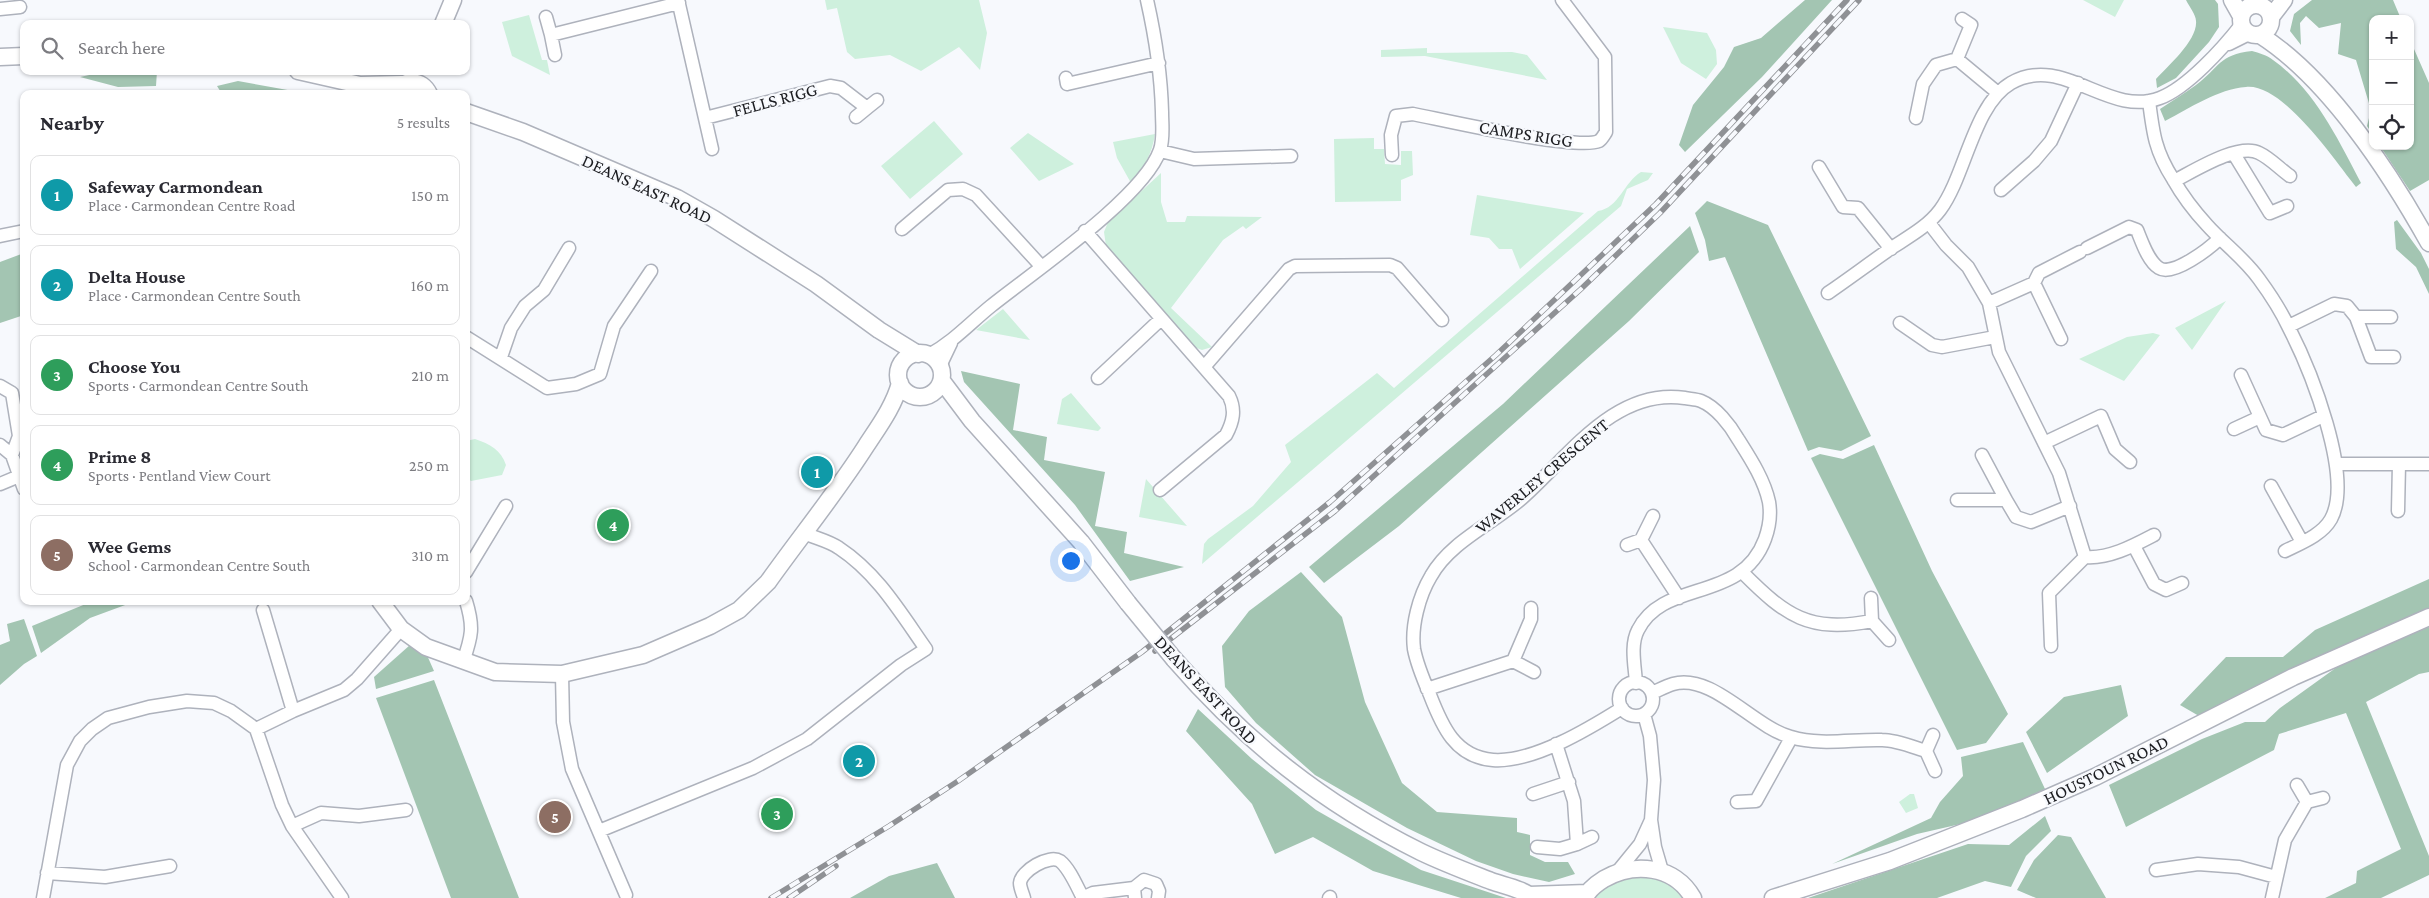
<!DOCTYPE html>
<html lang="en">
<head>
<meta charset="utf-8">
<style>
	:root { --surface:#fff; --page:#f7f7f7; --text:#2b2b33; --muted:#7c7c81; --line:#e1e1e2; --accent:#ae193a }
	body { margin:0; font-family:"Crimson Pro",serif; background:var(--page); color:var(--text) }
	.controls { position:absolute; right:15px; top:15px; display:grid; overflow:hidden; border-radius:10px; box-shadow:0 1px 4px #0004 }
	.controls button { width:45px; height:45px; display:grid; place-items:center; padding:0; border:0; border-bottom:1px solid var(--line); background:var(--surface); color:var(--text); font:25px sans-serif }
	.you { position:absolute; left:1070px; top:560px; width:18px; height:18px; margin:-12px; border:4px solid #fff; border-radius:50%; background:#1a73e8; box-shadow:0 0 0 8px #1a73e833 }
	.badge { display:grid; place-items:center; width:32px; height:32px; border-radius:50%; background:var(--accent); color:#fff; font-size:16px; font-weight:700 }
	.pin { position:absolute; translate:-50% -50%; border:2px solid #fff; box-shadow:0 1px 5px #0006 }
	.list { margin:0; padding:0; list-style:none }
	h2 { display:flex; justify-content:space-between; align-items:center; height:65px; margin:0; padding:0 20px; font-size:21px }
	h2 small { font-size:16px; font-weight:400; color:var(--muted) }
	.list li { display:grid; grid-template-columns:32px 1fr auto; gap:15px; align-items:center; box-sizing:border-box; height:80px; margin:0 10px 10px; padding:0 10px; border:1px solid var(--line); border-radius:10px }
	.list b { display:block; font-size:19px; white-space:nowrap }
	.list p { margin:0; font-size:16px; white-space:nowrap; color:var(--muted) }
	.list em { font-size:16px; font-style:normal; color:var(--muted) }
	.icon { flex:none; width:28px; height:28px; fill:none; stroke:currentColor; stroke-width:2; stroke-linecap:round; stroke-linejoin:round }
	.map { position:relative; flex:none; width:2429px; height:898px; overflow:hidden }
	.search { position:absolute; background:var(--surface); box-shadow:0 1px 4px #0004; left:20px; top:20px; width:450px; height:55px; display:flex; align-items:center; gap:12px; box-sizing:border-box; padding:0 18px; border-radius:10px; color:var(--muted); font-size:19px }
	.panel { position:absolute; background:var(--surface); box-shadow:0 1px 4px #0004; left:20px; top:90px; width:450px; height:515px; border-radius:10px }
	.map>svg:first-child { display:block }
</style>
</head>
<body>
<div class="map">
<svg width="2429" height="898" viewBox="0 0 2429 898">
	<rect width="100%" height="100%" fill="#f7f9fd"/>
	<path fill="#cef0dd" d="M825 0H979L987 33 980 70 959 47 921 71 890 55 855 59 847 52 837 8 827 10Z
		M2083 0H2124L2115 17Z
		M529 15 542 60H547L550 75 512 56 502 22Z
		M1663 27 1707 33 1716 50 1717 64 1706 79 1681 63Z
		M1427 48V53L1512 52 1527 55 1547 80 1425 56 1381 57V50Z
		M934 121 963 154 910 199 881 166Z
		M1028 133 1074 164 1039 181 1010 148Z
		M1155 134C1152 154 1144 168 1131 183L1117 158 1113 142Z
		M1374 138V149H1384L1385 164 1401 165V151H1412L1413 175 1401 180V201L1335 202 1334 139Z
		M1641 172 1653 173 1648 180 1627 189 1621 206 1202 564 1204 544 1208 539 1253 506 1291 462 1285 445 1377 373 1394 388 1598 211C1619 208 1624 182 1641 172Z
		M1161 173V202L1167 222H1185L1187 216 1262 217 1246 229 1243 226 1223 240 1171 308 1212 347 1202 350 1194 347 1106 246 1104 232 1108 222Z
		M1477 195 1584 213 1520 269 1512 249H1499L1489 238 1470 235Z
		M2226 301 2192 350 2175 328Z
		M1003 309 1030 340 976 330Z
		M2153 333 2160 335 2124 381 2079 359 2127 337Z
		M1071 393 1101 428 1098 431 1057 424 1062 399Z
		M475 439C490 444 501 450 506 465L502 475 471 481 466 477V441Z
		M1146 479 1187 526 1139 517Z
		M1910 794H1914L1918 808 1906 813 1899 802Z
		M1640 875C1659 879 1672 883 1685 898H1595C1607 883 1621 878 1640 875Z"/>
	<path fill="#a3c5b2" d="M1805 0H1832L1762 77 1685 152 1679 145 1693 105 1724 67 1734 47 1761 38Z
		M2186 0H2215L2218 4 2219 27 2209 42 2176 78 2157 88 2156 79C2168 66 2198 40 2196 21 2196 15 2189 6 2186 0Z
		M2312 0H2393L2401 19H2373V135L2367 126 2371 110 2356 60 2338 54 2341 23 2319 28 2306 16 2300 23 2301 45 2290 31 2294 14Z
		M2410 40 2429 83V180L2410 191 2380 146H2410Z
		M2252 51C2259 53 2267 55 2273 60 2314 89 2338 139 2361 183L2356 187C2335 161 2283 83 2246 87 2218 89 2190 108 2165 121L2160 109C2172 101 2185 93 2196 85 2220 67 2218 55 2252 51Z
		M108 71H157L156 86 118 87 80 77Z
		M238 81 310 94H222L217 86Z
		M1707 201 1768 225 1871 436 1841 451 1819 447 1808 451 1725 257 1709 261 1705 240 1695 213Z
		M2397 220 2421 253 2429 269V294L2416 267 2396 249 2394 222Z
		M1690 226 1699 252 1629 321 1399 526 1324 583 1309 567 1503 404Z
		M24 253V315L0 323V262Z
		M961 371 1020 384 1013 430 1047 437 1044 460 1105 472 1095 526 1127 532 1124 553 1184 567 1130 581 1075 505 964 382Z
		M1874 445 1932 571 2008 714 1986 743 1957 750 1811 458 1820 454 1843 459Z
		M1301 572 1342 617 1365 702 1402 783 1437 812 1517 818V832L1530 835V855L1545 862H1568L1575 874 1549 882 1513 874 1476 861 1407 828 1315 775 1256 723 1225 687 1222 646 1249 611Z
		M2429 579V609L2287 671 2199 716 2180 705 2226 657H2283L2315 630Z
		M93 601H136L90 618 41 653 32 626Z
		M24 619 37 656 24 664 0 685V645L10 641 7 624Z
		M2429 627V672L2419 674 2366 702 2429 856V875L2381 898H2325L2356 883 2357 871 2401 849 2346 713 2279 734 2274 750 2126 827 2109 785 2202 739 2245 722H2265L2280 708 2344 662Z
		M410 645 426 653 434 671 376 689 374 677Z
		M434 680 519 898H451L376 698Z
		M2121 685 2128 716 2047 773 2026 732 2064 697Z
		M1198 709 1252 759 1316 810 1421 870 1506 898H1461L1373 871 1313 837 1275 854 1252 804 1186 731Z
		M2023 742 2045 789 1978 820 1917 834 1832 864 1931 818 1940 802 1963 776 1961 757Z
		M2045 816 2051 831 2026 856 2011 887 1985 881 1937 898H1808L1968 844 2009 845Z
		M2058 835 2071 837 2106 898H2036L2017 890 2034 860Z
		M937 863 955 898H850L889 876Z"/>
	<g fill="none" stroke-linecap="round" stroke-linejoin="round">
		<defs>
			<path id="minor" d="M678 0 712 149
				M0 9 20 7
				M546 17 551 35 679 3
				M551 35 555 55
				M2229 44 2249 34
				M1957 59 1998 93
				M1066 78 1067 84 1159 63
				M2149 101C2153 133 2155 151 2173 179 2182 195 2195 212 2207 225 2224 244 2244 258 2259 279 2270 294 2281 311 2289 328 2310 369 2354 477 2331 519 2322 535 2301 543 2285 551
				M856 117 867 108
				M705 118 830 86 841 88 867 108 877 100
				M1916 118 1923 84 1936 65 1957 59 1971 25 1962 19
				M1160 151 1194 159 1291 156
				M2234 154 2270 213 2287 206
				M1392 155 1391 135 1396 116 1413 114C1444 120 1577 151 1599 141 1602 139 1604 135 1606 132L1605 57 1562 0
				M1819 167 1843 207 1858 208 1891 249
				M2174 181C2192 172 2239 142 2259 153 2270 158 2280 169 2290 176
				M2001 190 2034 161 2051 141 2078 83
				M1929 223 1946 245 1968 267 1989 303 1999 352 2059 473 2085 557
				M902 229 948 190 963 189 976 195 1041 266
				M1085 231 1229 396C1236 410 1233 422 1226 435L1160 490
				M0 236 24 231
				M2087 248 2129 227 2137 230C2142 242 2148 261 2159 268 2173 277 2210 248 2220 238
				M2034 283 2061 339
				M1828 293C1850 278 1871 262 1893 247 1910 236 1928 226 1940 210 1966 175 1973 105 2011 83 2063 53 2108 118 2160 98 2187 88 2223 48 2241 25
				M1989 303 2034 283 2039 273 2080 252
				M2356 317 2371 357H2394
				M1900 323 1932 345 1942 347 1995 337
				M2289 326 2334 304 2347 306 2356 317H2391
				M466 337 547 388 576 384 600 374 614 326 651 271
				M929 355C953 342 970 323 991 306 1032 273 1144 197 1160 150 1164 138 1162 125 1162 112 1161 72 1156 40 1147 0
				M501 357 511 328 525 306 544 290 569 248
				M940 366 951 343
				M1204 367 1289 269 1295 266 1390 265 1397 268 1442 320
				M2241 375 2266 430 2283 435 2323 416
				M1098 378 1161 319
				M0 386 12 393 19 436 12 455
				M2234 429 2260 417
				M2044 443 2101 416 2115 449 2130 462
				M0 445 12 455 24 489
				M1982 455 2006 500
				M2336 464H2429
				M0 484 24 474
				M2271 486 2302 542
				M1957 500H2006L2016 517 2031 522 2070 506
				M2398 511 2399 464
				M1641 540 1679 598
				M1627 545 1641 540 1653 516
				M2134 546 2154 584 2166 590 2182 583
				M466 572 506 506
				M1743 573C1786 616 1809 633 1872 621L1871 598
				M263 610 293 711
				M1872 621 1889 640
				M2051 646 2049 593 2085 557C2109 559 2133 546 2154 535
				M1513 661 1534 672
				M463 662C472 636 474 627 466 601
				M562 674 563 722 572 769 626 895
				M1619 699a17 17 0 1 1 34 0a17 17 0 1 1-34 0Z
				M1427 689 1513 661 1531 619V608
				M1652 693C1659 690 1666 686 1673 684 1713 673 1753 727 1791 737 1821 746 1852 739 1882 740 1896 740 1913 747 1926 751
				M1622 708C1590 728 1533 763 1493 760 1455 757 1442 726 1430 695 1424 681 1417 665 1414 649 1411 626 1419 596 1431 576 1450 542 1492 524 1521 499 1567 459 1614 387 1685 398 1689 399 1696 399 1701 401 1716 407 1730 425 1738 439 1750 458 1764 479 1769 502 1771 514 1769 528 1765 539 1741 604 1664 578 1638 630 1630 645 1635 666 1636 683
				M1644 714 1650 736 1654 780 1651 820 1655 847 1662 871
				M256 729 293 711 344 690 357 679 401 629
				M1933 735 1926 751 1935 771
				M2297 785 2307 802
				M1533 794 1569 782
				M1737 802 1756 801 1791 738
				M292 826 321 813 359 816 406 810
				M599 831 753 768 781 753 807 739 901 665 926 649C900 612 877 573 839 548 829 541 815 538 804 533
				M1577 844 1592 837
				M1537 847 1560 849 1577 844 1574 801 1556 744
				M2156 870 2198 864 2239 867 2276 877
				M1618 871 1640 844 1651 820
				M47 873 105 877 170 866
				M43 898 67 765 80 741 92 729 108 718 149 707 187 701 214 703 231 711 256 729 282 805 292 826 342 898
				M1024 898C1023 894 1020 888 1020 883 1021 871 1049 854 1060 861 1070 869 1077 887 1083 898
				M1082 898 1093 893 1134 888
				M1135 898 1134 888 1144 880 1156 884 1159 891 1158 898
				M1329 898 1330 897
				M2272 898 2285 840 2307 802 2323 798"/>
			<path id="tertiary" d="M2232 0 2241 16
				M2241 20a15 15 0 1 1 30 0a15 15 0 1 1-30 0Z
				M2271 17 2284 0
				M443 24 453 0
				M2260 35C2328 78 2390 173 2429 243
				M0 57 24 56
				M298 71 360 85 402 84
				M396 92C404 78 422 79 429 94
				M466 112 523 132 677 198 714 219 816 284 879 330 918 354
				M898 375a22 22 0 1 1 44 0a22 22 0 1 1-44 0Z
				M942 381 972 421 1081 542 1128 603
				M380 601 401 629 426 647 495 672 562 674 643 655 710 626 739 610 768 582C800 537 836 493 866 446 879 426 894 406 900 383
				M1174 659C1246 742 1322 803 1421 852 1444 863 1468 872 1491 881 1505 886 1523 889 1533 898
				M1529 895 1587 893
				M1585 898C1588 890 1596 884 1604 879 1634 862 1674 865 1693 898
				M1773 898 1890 861 2022 809 2095 777 2293 677 2429 617"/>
		</defs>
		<use href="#minor" stroke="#aeb2bc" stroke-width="15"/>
		<use href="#tertiary" stroke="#aeb2bc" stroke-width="19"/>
		<use href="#minor" stroke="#fff" stroke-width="12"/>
		<use href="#tertiary" stroke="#fff" stroke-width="16"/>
		<defs>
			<path id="rail" d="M1155 651 1335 511 1581 289 1660 213 1859 0
				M771 898 889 826 958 781 1142 652 1330 502 1496 355 1656 204 1847 0
				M789 898 836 866"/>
		</defs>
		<use href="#rail" stroke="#8f9195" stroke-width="5.5"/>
		<use href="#rail" stroke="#f7f9fd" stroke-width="4" stroke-dasharray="11" stroke-linecap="butt"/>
		<defs>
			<path id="tertiary-bridge" d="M1128 603 1174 659"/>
		</defs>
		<use href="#tertiary-bridge" stroke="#aeb2bc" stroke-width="19" stroke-linecap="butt"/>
		<use href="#tertiary-bridge" stroke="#fff" stroke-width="16"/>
	</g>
	<g text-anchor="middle" stroke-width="4.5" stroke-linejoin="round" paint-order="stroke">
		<g font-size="18" fill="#1c1d21" stroke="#f7f9fd">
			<text transform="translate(775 100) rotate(-15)" y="6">FELLS RIGG</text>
			<text transform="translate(1526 134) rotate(9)" y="6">CAMPS RIGG</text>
			<text transform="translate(647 189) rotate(25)" y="6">DEANS EAST ROAD</text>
			<text transform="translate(1542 476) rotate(-40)" y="6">WAVERLEY CRESCENT</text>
			<text transform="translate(1206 690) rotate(47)" y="6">DEANS EAST ROAD</text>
			<text transform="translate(2106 770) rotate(-26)" y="6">HOUSTOUN ROAD</text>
		</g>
	</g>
</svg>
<div class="controls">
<button>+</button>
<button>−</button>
<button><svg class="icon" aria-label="locate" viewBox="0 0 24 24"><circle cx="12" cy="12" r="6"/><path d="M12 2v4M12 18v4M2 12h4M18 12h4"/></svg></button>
</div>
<div class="you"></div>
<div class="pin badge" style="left:817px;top:472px;background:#0f9aa8">1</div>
<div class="pin badge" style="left:859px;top:761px;background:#0f9aa8">2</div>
<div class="pin badge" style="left:777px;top:814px;background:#2e9e5b">3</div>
<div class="pin badge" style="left:613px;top:525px;background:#2e9e5b">4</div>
<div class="pin badge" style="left:555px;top:817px;background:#8d6e63">5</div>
<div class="search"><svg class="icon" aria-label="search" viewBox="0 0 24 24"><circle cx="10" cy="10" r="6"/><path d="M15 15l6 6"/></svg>Search here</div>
<section class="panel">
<h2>Nearby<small>5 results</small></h2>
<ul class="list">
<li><span class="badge" style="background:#0f9aa8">1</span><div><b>Safeway Carmondean</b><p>Place · Carmondean Centre Road</p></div><em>150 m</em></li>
<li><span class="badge" style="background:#0f9aa8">2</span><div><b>Delta House</b><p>Place · Carmondean Centre South</p></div><em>160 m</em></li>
<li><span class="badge" style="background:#2e9e5b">3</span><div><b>Choose You</b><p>Sports · Carmondean Centre South</p></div><em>210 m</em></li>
<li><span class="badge" style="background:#2e9e5b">4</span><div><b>Prime 8</b><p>Sports · Pentland View Court</p></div><em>250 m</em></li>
<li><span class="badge" style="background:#8d6e63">5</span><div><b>Wee Gems</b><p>School · Carmondean Centre South</p></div><em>310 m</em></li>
</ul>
</section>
</div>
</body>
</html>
